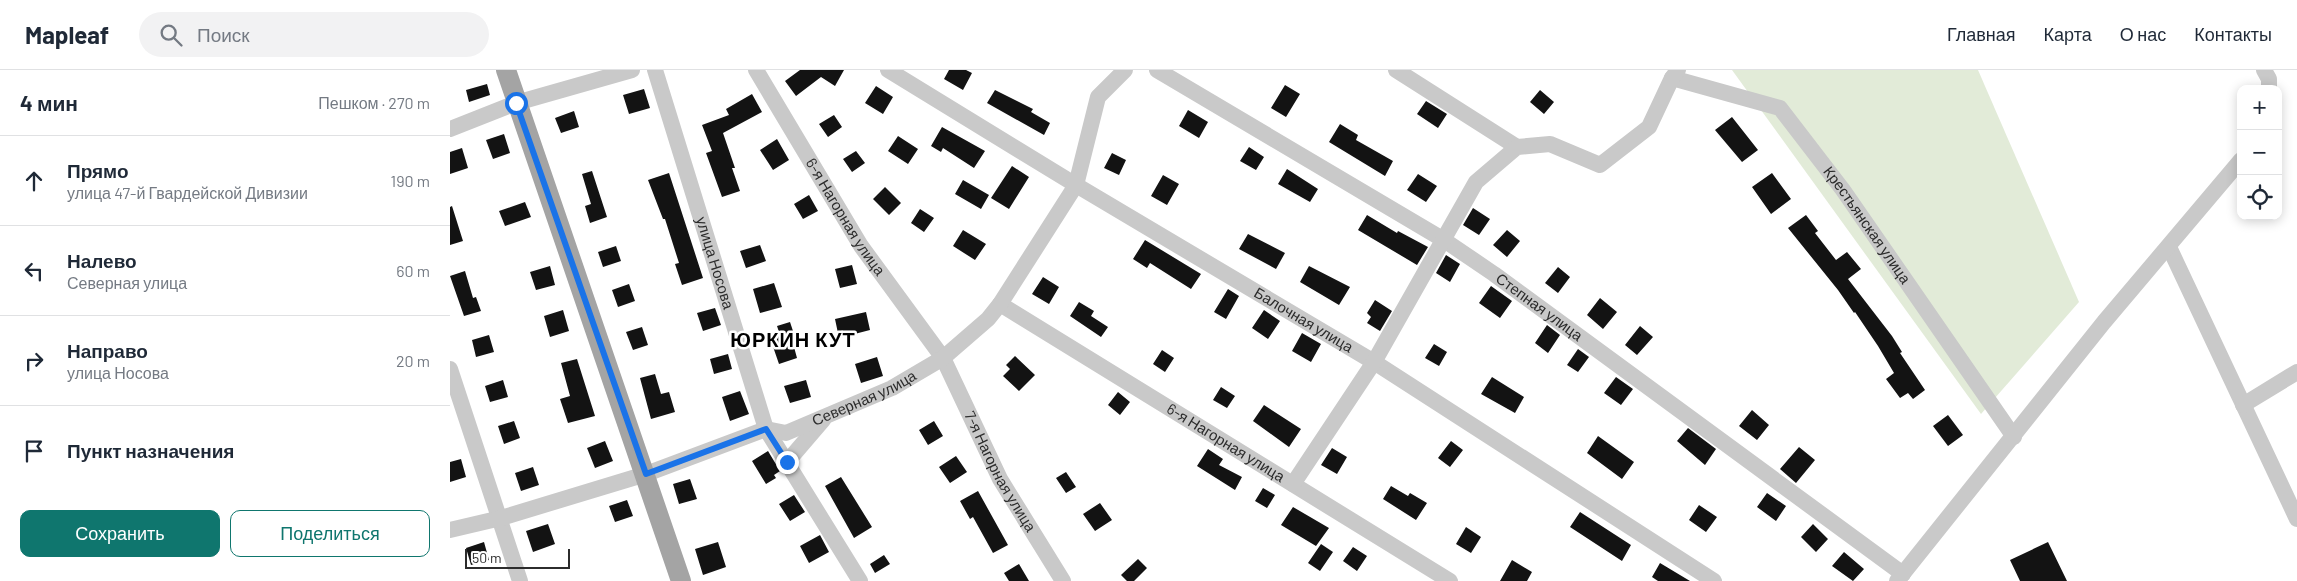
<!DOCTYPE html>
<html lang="ru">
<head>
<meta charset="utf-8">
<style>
	:root { --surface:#fff; --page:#f2f2f3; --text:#1f2937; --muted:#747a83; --line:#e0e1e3; --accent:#0f766e }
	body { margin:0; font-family:Barlow,sans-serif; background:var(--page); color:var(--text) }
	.controls { position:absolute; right:15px; top:15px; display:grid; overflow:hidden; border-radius:10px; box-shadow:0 2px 12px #0003 }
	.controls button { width:45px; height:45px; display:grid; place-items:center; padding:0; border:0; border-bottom:1px solid var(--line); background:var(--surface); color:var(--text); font:25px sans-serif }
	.scale { position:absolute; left:15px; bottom:12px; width:105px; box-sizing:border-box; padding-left:5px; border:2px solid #2c2c2c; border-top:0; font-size:14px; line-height:18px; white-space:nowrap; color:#2c2c2c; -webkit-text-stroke:4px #fff; paint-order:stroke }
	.stop { position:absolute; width:15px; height:15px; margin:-11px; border:4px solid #1a73e8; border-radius:50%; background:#fff }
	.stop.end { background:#1a73e8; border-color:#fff; box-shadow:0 1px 5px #0008 }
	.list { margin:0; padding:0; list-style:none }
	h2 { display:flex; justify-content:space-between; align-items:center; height:65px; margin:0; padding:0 20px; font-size:21px }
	h2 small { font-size:16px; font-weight:400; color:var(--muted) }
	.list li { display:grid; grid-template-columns:32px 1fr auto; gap:15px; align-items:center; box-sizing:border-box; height:90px; padding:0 20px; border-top:1px solid var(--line) }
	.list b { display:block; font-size:19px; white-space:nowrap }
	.list p { margin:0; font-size:16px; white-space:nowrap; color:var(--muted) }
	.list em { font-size:16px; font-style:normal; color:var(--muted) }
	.actions { display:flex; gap:10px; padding:15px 20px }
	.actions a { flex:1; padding:11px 0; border:1px solid var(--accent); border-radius:10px; text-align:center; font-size:18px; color:var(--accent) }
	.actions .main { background:var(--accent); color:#fff }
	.icon { flex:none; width:28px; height:28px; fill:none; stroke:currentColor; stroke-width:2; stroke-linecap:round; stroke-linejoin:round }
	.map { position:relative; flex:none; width:1847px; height:511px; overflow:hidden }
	header { display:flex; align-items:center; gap:30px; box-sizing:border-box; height:70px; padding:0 25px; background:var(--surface); border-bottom:1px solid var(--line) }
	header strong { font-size:24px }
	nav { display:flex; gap:28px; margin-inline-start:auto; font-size:18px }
	.search { width:350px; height:45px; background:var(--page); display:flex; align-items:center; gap:12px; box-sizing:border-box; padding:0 18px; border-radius:28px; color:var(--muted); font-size:19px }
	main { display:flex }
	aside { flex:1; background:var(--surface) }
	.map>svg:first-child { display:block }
</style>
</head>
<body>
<header>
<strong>Mapleaf</strong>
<div class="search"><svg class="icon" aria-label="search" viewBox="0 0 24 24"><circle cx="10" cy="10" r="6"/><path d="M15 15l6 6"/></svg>Поиск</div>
<nav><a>Главная</a><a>Карта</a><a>О нас</a><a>Контакты</a></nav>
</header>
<main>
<aside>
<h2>4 мин<small>Пешком · 270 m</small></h2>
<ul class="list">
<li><svg class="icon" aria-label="ahead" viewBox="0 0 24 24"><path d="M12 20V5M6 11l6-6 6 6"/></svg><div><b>Прямо</b><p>улица 47-й Гвардейской Дивизии</p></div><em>190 m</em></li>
<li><svg class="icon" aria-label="left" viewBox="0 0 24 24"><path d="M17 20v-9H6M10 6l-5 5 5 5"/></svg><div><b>Налево</b><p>Северная улица</p></div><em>60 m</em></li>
<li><svg class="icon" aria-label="right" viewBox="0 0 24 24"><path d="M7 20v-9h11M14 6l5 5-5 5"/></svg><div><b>Направо</b><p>улица Носова</p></div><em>20 m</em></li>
<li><svg class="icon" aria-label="arrive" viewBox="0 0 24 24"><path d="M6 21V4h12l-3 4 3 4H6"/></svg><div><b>Пункт назначения</b></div></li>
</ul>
<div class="actions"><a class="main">Сохранить</a><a>Поделиться</a></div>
</aside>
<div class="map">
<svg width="1847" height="511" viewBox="0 0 1847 511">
	<rect width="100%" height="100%" fill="#fff"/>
	<path fill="#e2ebd8" d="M1282 0H1528L1629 232 1531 344Z"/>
	<path fill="#131313" d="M350 0H394L385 16 371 7 346 26 335 11Z
		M499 0H516L522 3 513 20 494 9Z
		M37 14 40 25 19 32 16 20Z
		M835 15 850 24 836 47 821 38Z
		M426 16 443 27 433 44 415 33Z
		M194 19 200 38 179 44 173 25Z
		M545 20 583 39 581 42 600 53 594 65 537 33Z
		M1090 20 1104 32 1094 44 1080 32Z
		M302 24 312 42 273 63 285 98H282L290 121 272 127 256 83 262 81 252 55 279 45 276 39Z
		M976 31 997 44 988 58 967 44Z
		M738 40 758 52 749 68 729 56Z
		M124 41 129 57 111 63 105 48Z
		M384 45 392 57 378 67 369 54Z
		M1282 47 1308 80 1292 92 1265 60Z
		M890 54 908 65 906 70 943 91 935 106 879 72Z
		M492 57 535 81 524 98 493 78 491 82 481 76Z
		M54 64 60 83 43 89 36 70Z
		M448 66 468 79 458 94 438 81Z
		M327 69 339 90 323 100 310 80Z
		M799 77 814 87 806 100 790 91Z
		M12 78 18 98 0 104V82Z
		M406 81 415 93 402 102 393 89Z
		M662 83 676 90 669 105 654 98Z
		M562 96 579 107 559 139 541 128Z
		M837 99 868 119 860 132 828 114Z
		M142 101 157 147 140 153 135 136 141 134 132 104Z
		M219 103 253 208 232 215 225 194 229 193 215 149H213L198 110Z
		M1322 103 1341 129 1321 144 1302 117Z
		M968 104 987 116 976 132 957 120Z
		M713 105 729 114 717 135 701 126Z
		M513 110 539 125 531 139 505 124Z
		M435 117 451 133 439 145 423 129Z
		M359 125 368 141 353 149 344 134Z
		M75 132 81 147 55 156 49 141Z
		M2 136 13 171 0 175V137Z
		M1023 138 1040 149 1029 165 1013 155Z
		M470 139 484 148 474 162 461 153Z
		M917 145 947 163 948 161 978 177 967 195 908 160Z
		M1356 145 1368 161 1365 163 1386 190 1397 182 1411 199 1398 209 1442 266 1452 282 1450 283 1475 320 1463 329 1458 323 1450 328 1436 309 1444 303 1428 276 1405 242 1404 243 1388 220 1338 158Z
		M513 160 536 174 525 190 503 176Z
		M1057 160 1070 171 1057 187 1043 175Z
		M798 164 835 183 826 199 789 179Z
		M695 170 751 204 741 219 700 193 697 198 683 189Z
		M310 175 316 191 296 198 290 181Z
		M166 176 171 191 153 197 148 182Z
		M996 185 1010 194 1000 212 986 203Z
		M402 195 407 214 390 218 385 199Z
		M100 196 105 215 86 220 80 202Z
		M859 196 900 217 889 235 850 212Z
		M1108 197 1120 207 1108 223 1095 213Z
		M15 201 23 228 26 227 31 241 14 246 0 206Z
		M593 207 609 217 599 234 582 224Z
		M324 213 332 237 310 243 303 219Z
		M179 214 185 231 168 237 162 220Z
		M1041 216 1062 231 1050 248 1029 233Z
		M778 219 789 226 776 249 764 242Z
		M1150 228 1167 242 1153 259 1137 245Z
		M925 230 942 241 930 261 917 253 921 247 917 243Z
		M629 232 644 241 641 246 658 257 651 267 620 246Z
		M265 238 271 255 253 261 247 243Z
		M113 240 119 261 100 267 94 246Z
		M814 240 830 251 818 269 802 258Z
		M416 242 420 260 389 268 385 249Z
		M340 252 348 276 344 277 347 288 329 294 320 268 330 265 327 256Z
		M1097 255 1110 265 1098 283 1085 273Z
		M1190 256 1203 267 1187 285 1175 275Z
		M192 257 198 275 183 280 176 262Z
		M852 263 871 274 861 292 842 281Z
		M39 265 44 282 26 287 22 270Z
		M984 274 997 282 989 296 975 288Z
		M1128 279 1139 287 1128 302 1117 295Z
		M712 280 724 288 715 302 703 294Z
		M278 284 282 299 264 304 260 289Z
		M565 286 585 305 569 321 553 306 560 299 556 295Z
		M427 287 433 306 411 313 405 294Z
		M127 289 145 346 118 353 110 329 120 326 111 293Z
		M205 304 211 324 219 322 225 342 201 349 190 308Z
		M1042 307 1074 327 1065 343 1031 324Z
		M1166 307 1183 319 1171 335 1154 323Z
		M53 310 58 327 40 332 35 316Z
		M356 310 361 327 340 333 334 316Z
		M771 317 785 326 777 338 763 330Z
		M290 321 299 344 280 351 272 327Z
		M668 322 680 332 670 345 658 335Z
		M814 335 851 359 839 377 803 351Z
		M1302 340 1319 355 1307 370 1289 356Z
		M1498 345 1513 365 1498 376 1483 356Z
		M64 351 70 368 54 374 48 356Z
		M484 351 493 366 478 375 469 360Z
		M1238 358 1266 379 1255 395 1227 371Z
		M1148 366 1184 392 1172 409 1137 383Z
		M155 371 163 391 145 398 137 378Z
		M1001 371 1013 380 1000 397 988 388Z
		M1349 377 1365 390 1346 413 1330 399Z
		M882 378 897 387 887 404 871 395Z
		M758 379 773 389 769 395 792 407 785 420 747 396Z
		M318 381 330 401 324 405 326 408 316 414 302 391Z
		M506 386 517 402 500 413 489 397Z
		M11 389 16 407 0 412V392Z
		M83 397 89 415 71 421 65 403Z
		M616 402 626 417 616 423 606 408Z
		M391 407 422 457 404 468 375 416Z
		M240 409 247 429 229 434 223 414Z
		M941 416 958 426 960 423 977 433 966 450 933 429Z
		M813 418 825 425 817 438 805 431Z
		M528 421 558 475 543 483 523 447 520 449 510 431Z
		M1317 423 1336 436 1326 451 1307 437Z
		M344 425 355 442 340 451 329 434Z
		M177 430 183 446 165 452 159 436Z
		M650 433 662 450 645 461 633 444Z
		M1249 435 1267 447 1256 462 1239 450Z
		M843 437 879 458 866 476 831 455Z
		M1130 442 1181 475 1172 491 1120 457Z
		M98 454 105 474 83 482 76 461Z
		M1363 454 1378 469 1366 482 1351 467Z
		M1016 457 1031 467 1021 483 1006 474Z
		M370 465 379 482 359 493 350 476Z
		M34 472 39 490 21 495 16 478Z
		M268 472 276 497 253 505 245 479Z
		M1598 472 1617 511H1570L1560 490Z
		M871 474 883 482 870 501 858 493Z
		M903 477 917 486 907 501 893 491Z
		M1394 482 1414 499 1403 511 1382 496Z
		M434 485 440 494 425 503 420 494Z
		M688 489 697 498 684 511H677L671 505Z
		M1062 490 1082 502 1077 511H1050Z
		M1210 493 1240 511H1208L1202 507Z
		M569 494 579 511H559L554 503Z"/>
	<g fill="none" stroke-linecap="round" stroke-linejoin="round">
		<g stroke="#c9c9c9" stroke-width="16">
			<path id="s1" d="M205 0 316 359 410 511"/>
			<path id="s2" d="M306 0 411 176 493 288 550 409 613 511"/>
			<path id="s3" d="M438 0 626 115 924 292 1264 511"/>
			<path id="s4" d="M707 0 994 170 1044 204 1453 504"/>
			<path d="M946 0 1067 77"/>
			<path d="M1814 0 1819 9V19"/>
			<path id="s5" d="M1222 8 1330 38 1393 120 1564 367"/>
			<path d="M0 59 66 33 182 0"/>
			<path d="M1719 177 1847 449"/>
			<path id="s6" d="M550 234 1000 511"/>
			<path d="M0 299 70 511"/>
			<path d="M1793 335 1847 302"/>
			<path d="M337 392 373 350"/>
			<path d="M843 414 924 292 1026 112 1067 77 1100 74 1150 95 1199 57 1222 8 1228 0"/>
			<path id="s7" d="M0 460 51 448 196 404 316 359 336 363 442 318 493 288 538 249 550 234 626 115 648 27 675 0"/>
			<path d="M1447 511 1654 252 1791 90"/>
		</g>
		<path stroke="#a4a4a4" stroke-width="20" d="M56 0 231 511"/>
	</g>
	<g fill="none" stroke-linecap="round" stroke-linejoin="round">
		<path stroke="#1a73e8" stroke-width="6" d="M66 33 196 404 316 359 337 392"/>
	</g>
	<g text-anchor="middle" stroke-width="5" stroke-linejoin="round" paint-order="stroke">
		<g font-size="15" fill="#2c2c2c" stroke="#fff">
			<text dy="5" stroke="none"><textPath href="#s2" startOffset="172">6-я Нагорная улица</textPath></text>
			<text dy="5" stroke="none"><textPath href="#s5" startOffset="258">Крестьянская улица</textPath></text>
			<text dy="5" stroke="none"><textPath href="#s1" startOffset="202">улица Носова</textPath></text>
			<text dy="5" stroke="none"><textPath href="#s4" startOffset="450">Степная улица</textPath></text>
			<text dy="5" stroke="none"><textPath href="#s3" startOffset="485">Балочная улица</textPath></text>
			<text dy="5" stroke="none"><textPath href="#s7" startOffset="438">Северная улица</textPath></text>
			<text dy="5" stroke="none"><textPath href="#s6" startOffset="265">6-я Нагорная улица</textPath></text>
			<text dy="5" stroke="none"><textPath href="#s2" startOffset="471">7-я Нагорная улица</textPath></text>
		</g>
		<g font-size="20" font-weight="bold" letter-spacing="1" fill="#000" stroke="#fff">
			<text x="343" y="277">ЮРКИН КУТ</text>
		</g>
	</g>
</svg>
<div class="controls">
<button>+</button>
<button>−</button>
<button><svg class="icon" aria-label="locate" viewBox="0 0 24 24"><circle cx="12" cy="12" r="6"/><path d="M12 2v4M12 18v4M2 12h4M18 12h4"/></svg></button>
</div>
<div class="scale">50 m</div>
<div class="stop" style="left:66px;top:33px"></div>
<div class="stop end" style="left:337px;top:392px"></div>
</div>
</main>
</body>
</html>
